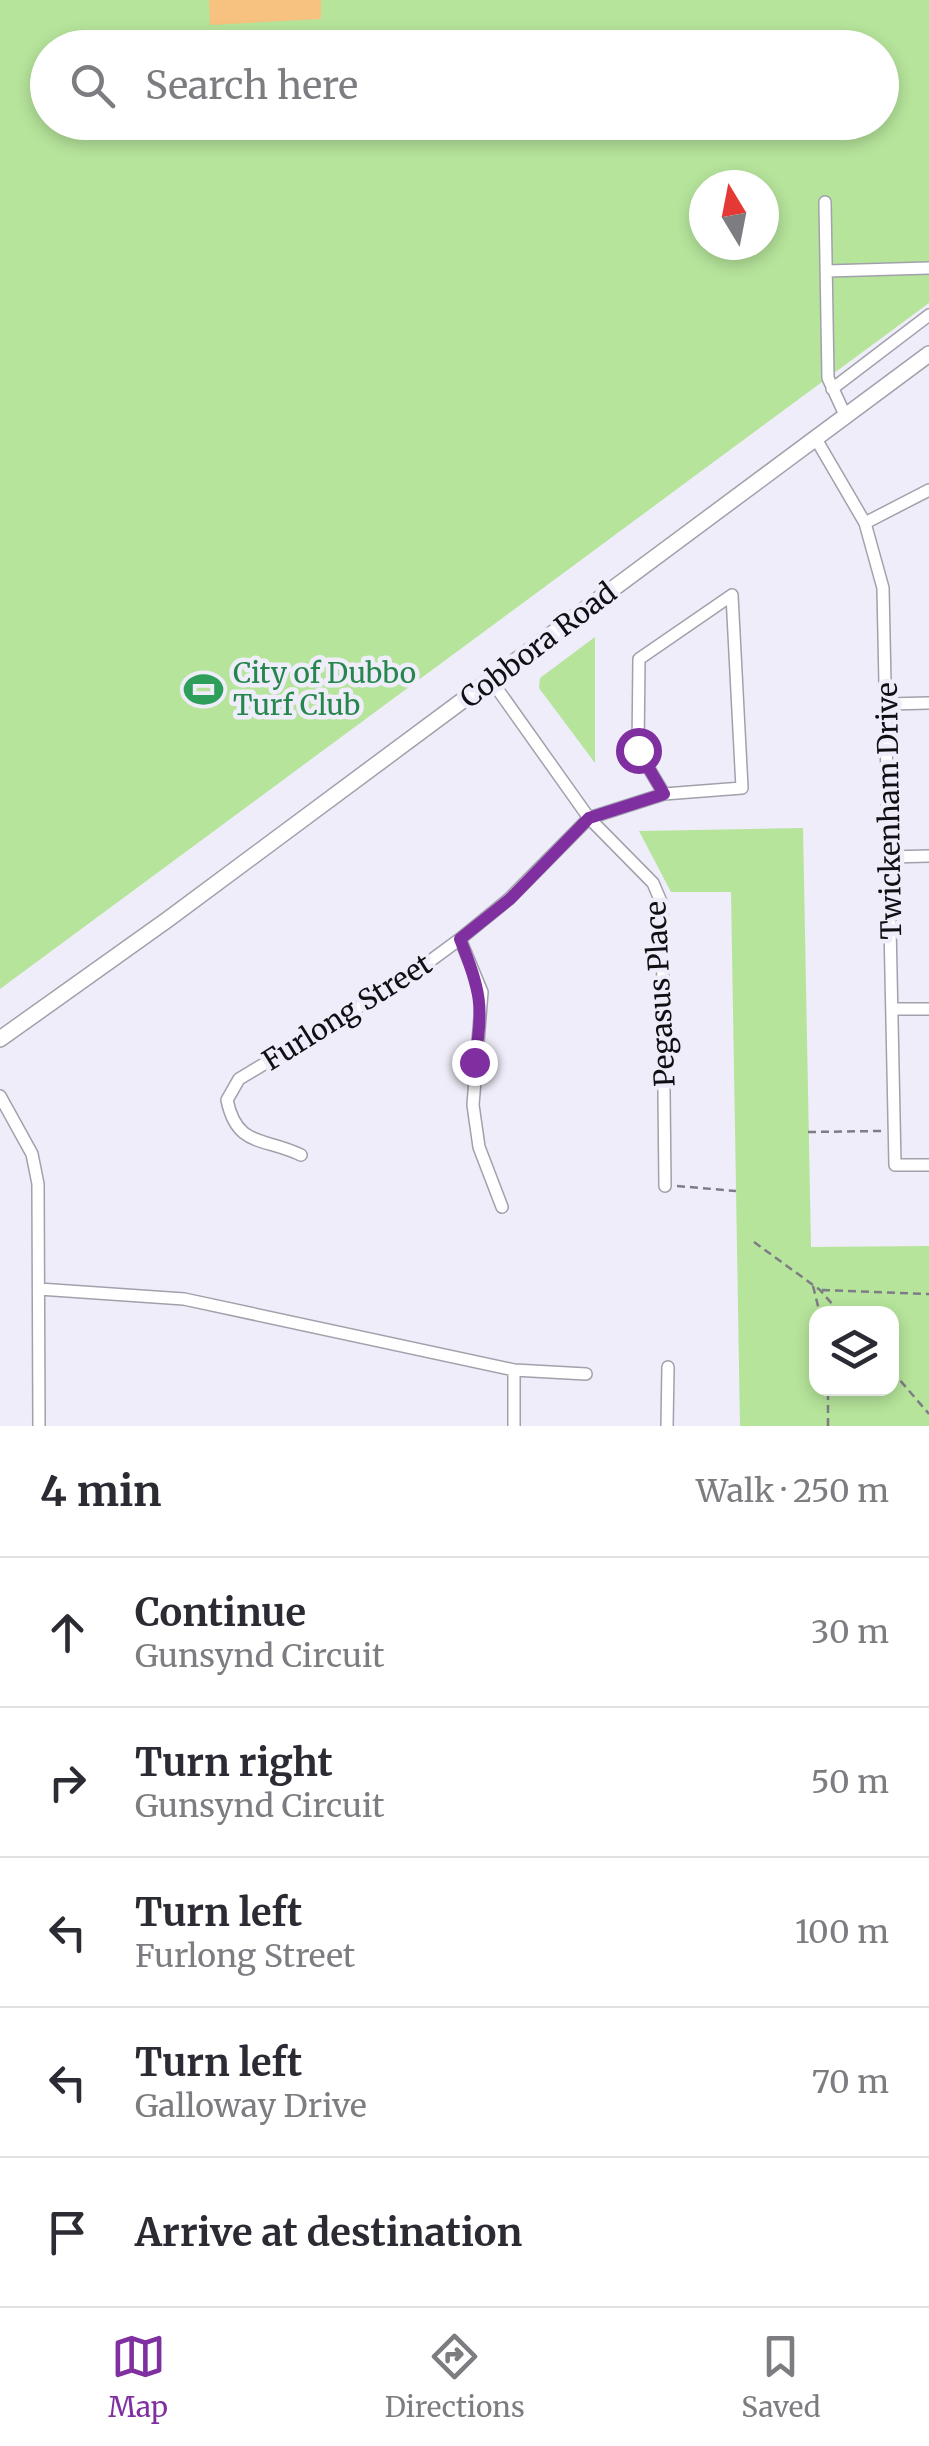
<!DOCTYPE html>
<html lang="en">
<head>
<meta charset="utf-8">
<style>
	:root { --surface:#fff; --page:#f7f7f7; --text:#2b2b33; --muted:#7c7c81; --line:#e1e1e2; --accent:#7f2fa0 }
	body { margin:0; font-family:Merriweather,serif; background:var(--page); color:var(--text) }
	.controls { position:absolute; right:30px; bottom:30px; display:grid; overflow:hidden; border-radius:20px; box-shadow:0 5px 15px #0003 }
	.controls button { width:90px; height:90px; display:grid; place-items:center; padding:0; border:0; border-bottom:2px solid var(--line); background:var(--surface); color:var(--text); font:50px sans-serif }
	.compass { position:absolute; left:689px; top:170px; width:90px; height:90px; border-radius:50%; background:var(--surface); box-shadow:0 5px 15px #0003; rotate:350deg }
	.stop { position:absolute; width:30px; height:30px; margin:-22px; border:8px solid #7f2fa0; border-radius:50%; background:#fff }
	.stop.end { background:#7f2fa0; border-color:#fff; box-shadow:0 2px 10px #0008 }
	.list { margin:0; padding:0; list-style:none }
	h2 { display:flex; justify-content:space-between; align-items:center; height:130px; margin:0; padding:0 40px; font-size:42px }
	h2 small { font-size:32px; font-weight:400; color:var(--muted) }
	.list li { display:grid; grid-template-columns:65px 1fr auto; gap:30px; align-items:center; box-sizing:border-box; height:150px; padding:0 40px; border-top:2px solid var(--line) }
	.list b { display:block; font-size:38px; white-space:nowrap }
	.list p { margin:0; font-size:32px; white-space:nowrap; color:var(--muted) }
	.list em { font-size:32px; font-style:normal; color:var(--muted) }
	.icon { flex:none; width:55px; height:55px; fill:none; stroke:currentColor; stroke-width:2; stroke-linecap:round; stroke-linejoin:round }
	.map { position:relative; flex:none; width:929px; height:1426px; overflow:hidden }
	.search { position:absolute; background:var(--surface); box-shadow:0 5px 15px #0003; left:30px; right:30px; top:30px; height:110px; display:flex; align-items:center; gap:25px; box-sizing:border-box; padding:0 35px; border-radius:55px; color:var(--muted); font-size:38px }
	.sheet { height:880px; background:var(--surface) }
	nav { display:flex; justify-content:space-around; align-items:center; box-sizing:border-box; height:140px; border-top:2px solid var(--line); background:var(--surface); font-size:28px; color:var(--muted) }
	nav a { display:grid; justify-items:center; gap:5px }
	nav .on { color:var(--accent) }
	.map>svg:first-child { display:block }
</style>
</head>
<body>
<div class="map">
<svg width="929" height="1426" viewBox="0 0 929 1426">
	<rect width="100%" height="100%" fill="#eeedf9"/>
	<path fill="#b6e49b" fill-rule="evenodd" d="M0 0H929V303L0 989ZM48 48H882V122H48ZM704 185H764V245H704Z
		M595 637V763L539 688 540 678Z
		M803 828 811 1247 929 1246V1426H740L731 892H671L639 831ZM816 1314H892V1388H816Z"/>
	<path fill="#f7c17f" d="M209 0H321V19L210 25Z"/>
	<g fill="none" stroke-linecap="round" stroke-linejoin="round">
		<defs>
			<path id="minor" d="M825 202 828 378 846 417
				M827 271 929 268
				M832 389 929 315
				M816 439 865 523 883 588 895 1165H929
				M865 523 929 490
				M491 680 589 818 653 883 662 904 665 1186
				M887 704 929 703
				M889 857 929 856
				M460 939 482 992 473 1105 479 1147 502 1207
				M892 1009H929
				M0 1096 32 1154 38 1184 39 1426
				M301 1155C264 1137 237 1148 227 1100L239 1079 407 978 460 939 509 899 589 818 664 794 742 788 732 595 639 659 638 750 664 794
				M39 1289 184 1299 514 1370 586 1374
				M514 1426V1370
				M667 1426 668 1367"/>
			<path id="major" d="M0 1039 167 920 929 354"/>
		</defs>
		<use href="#minor" stroke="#a1a1ab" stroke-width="14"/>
		<use href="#major" stroke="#a1a1ab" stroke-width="18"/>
		<path stroke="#7e7d85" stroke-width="2.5" stroke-dasharray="8 5" stroke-linecap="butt" d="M808 1132 881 1131
			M677 1186 736 1191
			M754 1242 820 1290 841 1314
			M813 1286 820 1314
			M822 1290 929 1294
			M892 1371 929 1414
			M828 1426V1388"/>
		<use href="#minor" stroke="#fff" stroke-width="11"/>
		<use href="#major" stroke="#fff" stroke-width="15"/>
	</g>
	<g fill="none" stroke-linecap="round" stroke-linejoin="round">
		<path stroke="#7f2fa0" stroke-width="12" d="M474 1062C485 1008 480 989 460 939L510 899 589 818 664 794 638 750"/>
	</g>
	<defs>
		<symbol id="stadium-bare" viewBox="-9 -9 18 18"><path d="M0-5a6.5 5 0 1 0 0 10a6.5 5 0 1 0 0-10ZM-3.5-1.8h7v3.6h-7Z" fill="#2e9e5b" stroke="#eeedf9" stroke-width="2.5" paint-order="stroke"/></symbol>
	</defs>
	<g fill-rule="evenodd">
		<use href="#stadium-bare" x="176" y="662" width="55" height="55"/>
	</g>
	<g text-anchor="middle" stroke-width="9" stroke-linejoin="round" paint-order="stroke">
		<g font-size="28" fill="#100f13" stroke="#eeedf9">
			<text transform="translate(538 645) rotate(-37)" y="10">Cobbora Road</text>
			<text transform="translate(889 811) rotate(-91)" y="10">Twickenham Drive</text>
			<text transform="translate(660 994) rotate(-93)" y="10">Pegasus Place</text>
			<text transform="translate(347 1012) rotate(-32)" y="10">Furlong Street</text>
		</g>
		<g font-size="28" fill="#27864d" stroke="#eeedf9" text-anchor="start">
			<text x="233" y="683">City of Dubbo<tspan x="233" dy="32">Turf Club</tspan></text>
		</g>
	</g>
</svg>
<div class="controls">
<button><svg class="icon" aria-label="layers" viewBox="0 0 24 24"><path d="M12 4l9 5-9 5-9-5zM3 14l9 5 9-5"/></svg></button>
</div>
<svg class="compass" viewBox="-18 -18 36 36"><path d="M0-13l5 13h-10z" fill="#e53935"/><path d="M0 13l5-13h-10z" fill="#7c7c81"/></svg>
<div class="stop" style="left:638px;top:750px"></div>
<div class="stop end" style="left:474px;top:1062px"></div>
<div class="search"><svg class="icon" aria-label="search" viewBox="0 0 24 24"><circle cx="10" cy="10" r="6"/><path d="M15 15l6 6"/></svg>Search here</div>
</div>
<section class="sheet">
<h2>4 min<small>Walk · 250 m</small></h2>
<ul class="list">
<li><svg class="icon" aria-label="ahead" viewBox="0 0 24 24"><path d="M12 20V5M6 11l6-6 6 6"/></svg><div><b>Continue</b><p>Gunsynd Circuit</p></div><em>30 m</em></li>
<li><svg class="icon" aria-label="right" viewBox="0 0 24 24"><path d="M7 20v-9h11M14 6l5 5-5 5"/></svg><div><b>Turn right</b><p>Gunsynd Circuit</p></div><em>50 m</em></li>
<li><svg class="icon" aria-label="left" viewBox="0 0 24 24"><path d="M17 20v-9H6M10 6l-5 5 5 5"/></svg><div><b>Turn left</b><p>Furlong Street</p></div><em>100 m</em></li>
<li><svg class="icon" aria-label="left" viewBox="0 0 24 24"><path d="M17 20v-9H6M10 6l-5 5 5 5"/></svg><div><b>Turn left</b><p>Galloway Drive</p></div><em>70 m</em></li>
<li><svg class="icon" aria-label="arrive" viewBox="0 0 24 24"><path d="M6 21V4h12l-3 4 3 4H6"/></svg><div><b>Arrive at destination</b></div></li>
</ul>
</section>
<nav>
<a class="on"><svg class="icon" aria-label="map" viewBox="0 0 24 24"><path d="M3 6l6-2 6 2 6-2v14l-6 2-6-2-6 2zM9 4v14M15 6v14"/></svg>Map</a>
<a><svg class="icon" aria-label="directions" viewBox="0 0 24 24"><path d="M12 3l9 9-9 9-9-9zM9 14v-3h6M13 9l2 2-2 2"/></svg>Directions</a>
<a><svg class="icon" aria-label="saved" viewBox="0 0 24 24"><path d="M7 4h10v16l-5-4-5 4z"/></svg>Saved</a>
</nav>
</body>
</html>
